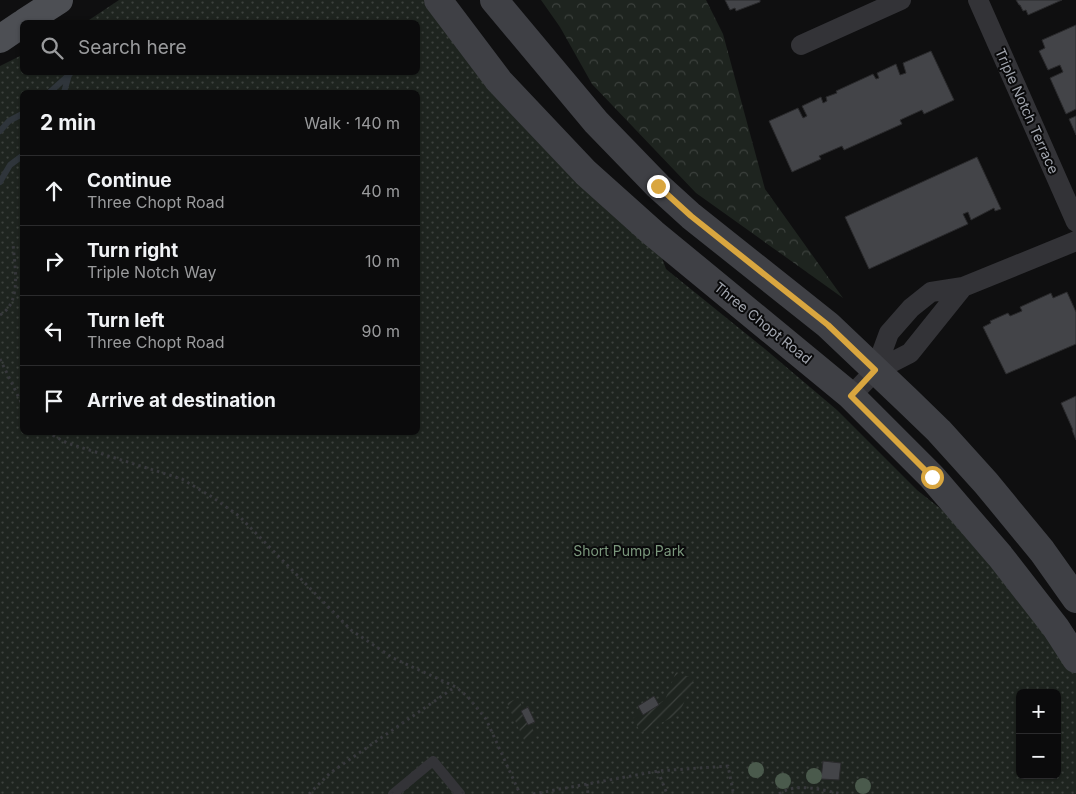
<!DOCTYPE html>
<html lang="en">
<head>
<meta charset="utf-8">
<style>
	:root { --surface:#0b0b0c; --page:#19191a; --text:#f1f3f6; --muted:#9a9b9d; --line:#2b2b2d }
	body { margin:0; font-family:Inter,sans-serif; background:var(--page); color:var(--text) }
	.controls { position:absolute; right:15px; bottom:15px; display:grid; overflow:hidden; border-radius:8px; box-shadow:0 1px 4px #0004 }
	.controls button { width:45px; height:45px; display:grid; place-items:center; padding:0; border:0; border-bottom:1px solid var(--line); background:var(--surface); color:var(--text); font:25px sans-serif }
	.stop { position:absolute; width:15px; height:15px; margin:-11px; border:4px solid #d9a63f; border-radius:50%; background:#fff }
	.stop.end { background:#d9a63f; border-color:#fff; box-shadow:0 1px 5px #0008 }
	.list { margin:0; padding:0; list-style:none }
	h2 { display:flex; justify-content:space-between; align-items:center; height:65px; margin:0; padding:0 20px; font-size:21px }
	h2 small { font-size:16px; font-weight:400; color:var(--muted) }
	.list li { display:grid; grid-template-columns:32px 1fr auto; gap:15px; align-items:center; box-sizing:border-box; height:70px; padding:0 20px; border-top:1px solid var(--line) }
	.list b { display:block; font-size:19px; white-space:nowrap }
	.list p { margin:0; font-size:16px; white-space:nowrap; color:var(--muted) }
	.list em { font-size:16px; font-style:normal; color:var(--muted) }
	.icon { flex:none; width:28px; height:28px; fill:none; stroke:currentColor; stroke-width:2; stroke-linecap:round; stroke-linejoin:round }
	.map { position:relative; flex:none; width:1076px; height:794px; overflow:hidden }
	.search { position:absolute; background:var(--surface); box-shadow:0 1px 4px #0004; left:20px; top:20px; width:400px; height:55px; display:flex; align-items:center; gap:12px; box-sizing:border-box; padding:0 18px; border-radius:8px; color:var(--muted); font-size:19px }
	.panel { position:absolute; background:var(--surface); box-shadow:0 1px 4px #0004; left:20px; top:90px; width:400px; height:345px; border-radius:8px }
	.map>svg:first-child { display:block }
</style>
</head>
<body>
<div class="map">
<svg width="1076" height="794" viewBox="0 0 1076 794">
	<defs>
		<pattern id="forest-crowns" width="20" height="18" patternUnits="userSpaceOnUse" patternTransform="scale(1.25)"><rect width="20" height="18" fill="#1e241f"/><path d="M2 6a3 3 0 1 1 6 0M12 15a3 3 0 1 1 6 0" fill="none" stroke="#3c413d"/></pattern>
		<pattern id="park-dots" width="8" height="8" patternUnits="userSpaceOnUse" patternTransform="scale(1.25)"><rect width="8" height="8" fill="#1e241f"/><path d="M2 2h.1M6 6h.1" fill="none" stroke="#3c413d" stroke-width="1.8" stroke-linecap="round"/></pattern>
		<pattern id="garden-furrows" width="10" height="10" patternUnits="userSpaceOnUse" patternTransform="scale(1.25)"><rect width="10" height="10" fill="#1e241f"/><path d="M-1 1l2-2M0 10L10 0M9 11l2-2" fill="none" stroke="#3c413d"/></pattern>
	</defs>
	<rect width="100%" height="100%" fill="#0f0f10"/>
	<path fill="url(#forest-crowns)" d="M541 0H706L723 34 765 189 843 298 696 193 592 84 560 27Z"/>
	<path fill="url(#park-dots)" fill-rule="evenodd" d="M119 0H429L653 233 666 269 765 349 837 410 917 490 1000 556 1076 659V794H0V66L22 55V72H418V22H86ZM22 92H418V432H22ZM1020 693H1057V775H1020Z"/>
	<path fill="url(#garden-furrows)" d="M676 672 694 679 679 714 641 733 633 718 665 700Z
		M518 698 536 736 525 742 507 703Z"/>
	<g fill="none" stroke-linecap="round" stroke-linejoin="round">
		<path stroke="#2f353b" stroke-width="6" d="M50 92 70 74
			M64 92 69 75
			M0 131 9 121 22 114
			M0 182 10 165 22 156"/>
	</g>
	<path fill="#434448" stroke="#2a2a2c" d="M725 0H760V2L736 11 735 8 730 10Z
		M1016 0H1062L1028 15 1026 10 1023 11 1020 5H1019Z
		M1076 25V109L1066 114 1050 78 1063 72 1060 65 1048 70 1039 51 1045 48 1042 40Z
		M931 51 954 100 924 114 922 110 900 120 902 124 844 150 842 146 819 156 821 159 792 172 769 121 798 108 803 118 807 116 802 106 821 97 823 103 827 101 826 97 837 93 836 91 873 74 876 79 879 78 877 73 896 64 900 75 906 73 903 63Z
		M1076 116V135L1069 119Z
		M977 157 1001 209 995 211 994 208 971 220 968 212 963 214 968 224 869 269 845 217Z
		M1067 292 1076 312V344L1006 374 983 327 991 323 990 321 1008 313 1010 316 1022 311 1020 307 1051 293 1053 298Z
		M1076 396V440L1072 430H1073L1061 403Z
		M654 696 659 705 643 715 638 706Z
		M528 707 535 722 528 725 521 711Z
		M823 761 841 763 839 780 821 779Z"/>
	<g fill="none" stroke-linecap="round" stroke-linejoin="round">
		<path stroke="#37383c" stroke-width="3" stroke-dasharray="2.5 4" stroke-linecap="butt" d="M0 315C23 302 14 265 13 242
			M0 359 22 404
			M47 432 67 443 182 479 212 497 239 516 351 630 393 658 456 687 468 697 486 719 520 794
			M658 771 667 794
			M587 784 588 794
			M309 794 330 773 455 687
			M533 794 658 771 728 766 733 791 736 794
			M779 794C796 782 822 790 842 794"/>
		<path stroke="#333337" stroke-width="10" d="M393 794 433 761 460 794"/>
		<path stroke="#333337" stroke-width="20" d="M978 0 1076 222
			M801 45 901 0
			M875 371 889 333 911 308 931 292 963 287 1076 241
			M851 396 875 371 910 353 963 287"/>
		<path stroke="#3f4045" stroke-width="28" d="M438 0 499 81 586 173 653 233 851 396 932 477 1000 556 1056 628 1076 659
			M494 0 596 122 658 186 691 216 828 325 907 400 939 431 986 483 1042 551 1076 599"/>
		<path stroke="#4d4f54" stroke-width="28" d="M25 22 59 0
			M0 39 22 24"/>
	</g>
	<g fill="#4a5a4c">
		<circle cx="756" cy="770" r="8"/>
		<circle cx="814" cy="776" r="8"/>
		<circle cx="783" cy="781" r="8"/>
		<circle cx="863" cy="786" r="8"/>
	</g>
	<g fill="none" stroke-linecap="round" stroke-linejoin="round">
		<path stroke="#d9a63f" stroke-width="6" d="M658 186 691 216 828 325 875 370 851 396 932 477"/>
	</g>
	<g text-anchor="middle" stroke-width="4" stroke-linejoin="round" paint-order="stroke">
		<g font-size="14" fill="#a2a6af" stroke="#0a0a0b">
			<text transform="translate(1027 111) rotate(66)" y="5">Triple Notch Terrace</text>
			<text transform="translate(763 323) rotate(39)" y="5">Three Chopt Road</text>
		</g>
		<g font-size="14" fill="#7b987d" stroke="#0a0a0b">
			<text x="629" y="556">Short Pump Park</text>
		</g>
	</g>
</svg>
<div class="controls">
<button>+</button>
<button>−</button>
</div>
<div class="stop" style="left:932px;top:477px"></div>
<div class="stop end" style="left:658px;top:186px"></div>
<div class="search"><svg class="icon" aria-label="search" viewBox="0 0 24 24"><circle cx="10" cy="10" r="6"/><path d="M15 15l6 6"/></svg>Search here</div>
<section class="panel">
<h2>2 min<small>Walk · 140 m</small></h2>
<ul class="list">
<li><svg class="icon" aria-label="ahead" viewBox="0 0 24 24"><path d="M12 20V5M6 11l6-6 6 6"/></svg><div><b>Continue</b><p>Three Chopt Road</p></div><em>40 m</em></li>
<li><svg class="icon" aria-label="right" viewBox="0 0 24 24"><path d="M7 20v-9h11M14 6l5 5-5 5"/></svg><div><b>Turn right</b><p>Triple Notch Way</p></div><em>10 m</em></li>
<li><svg class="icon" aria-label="left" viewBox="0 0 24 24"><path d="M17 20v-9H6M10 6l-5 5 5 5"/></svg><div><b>Turn left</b><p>Three Chopt Road</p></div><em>90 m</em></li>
<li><svg class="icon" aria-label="arrive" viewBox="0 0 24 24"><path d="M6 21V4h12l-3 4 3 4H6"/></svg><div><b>Arrive at destination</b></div></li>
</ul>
</section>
</div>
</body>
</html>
